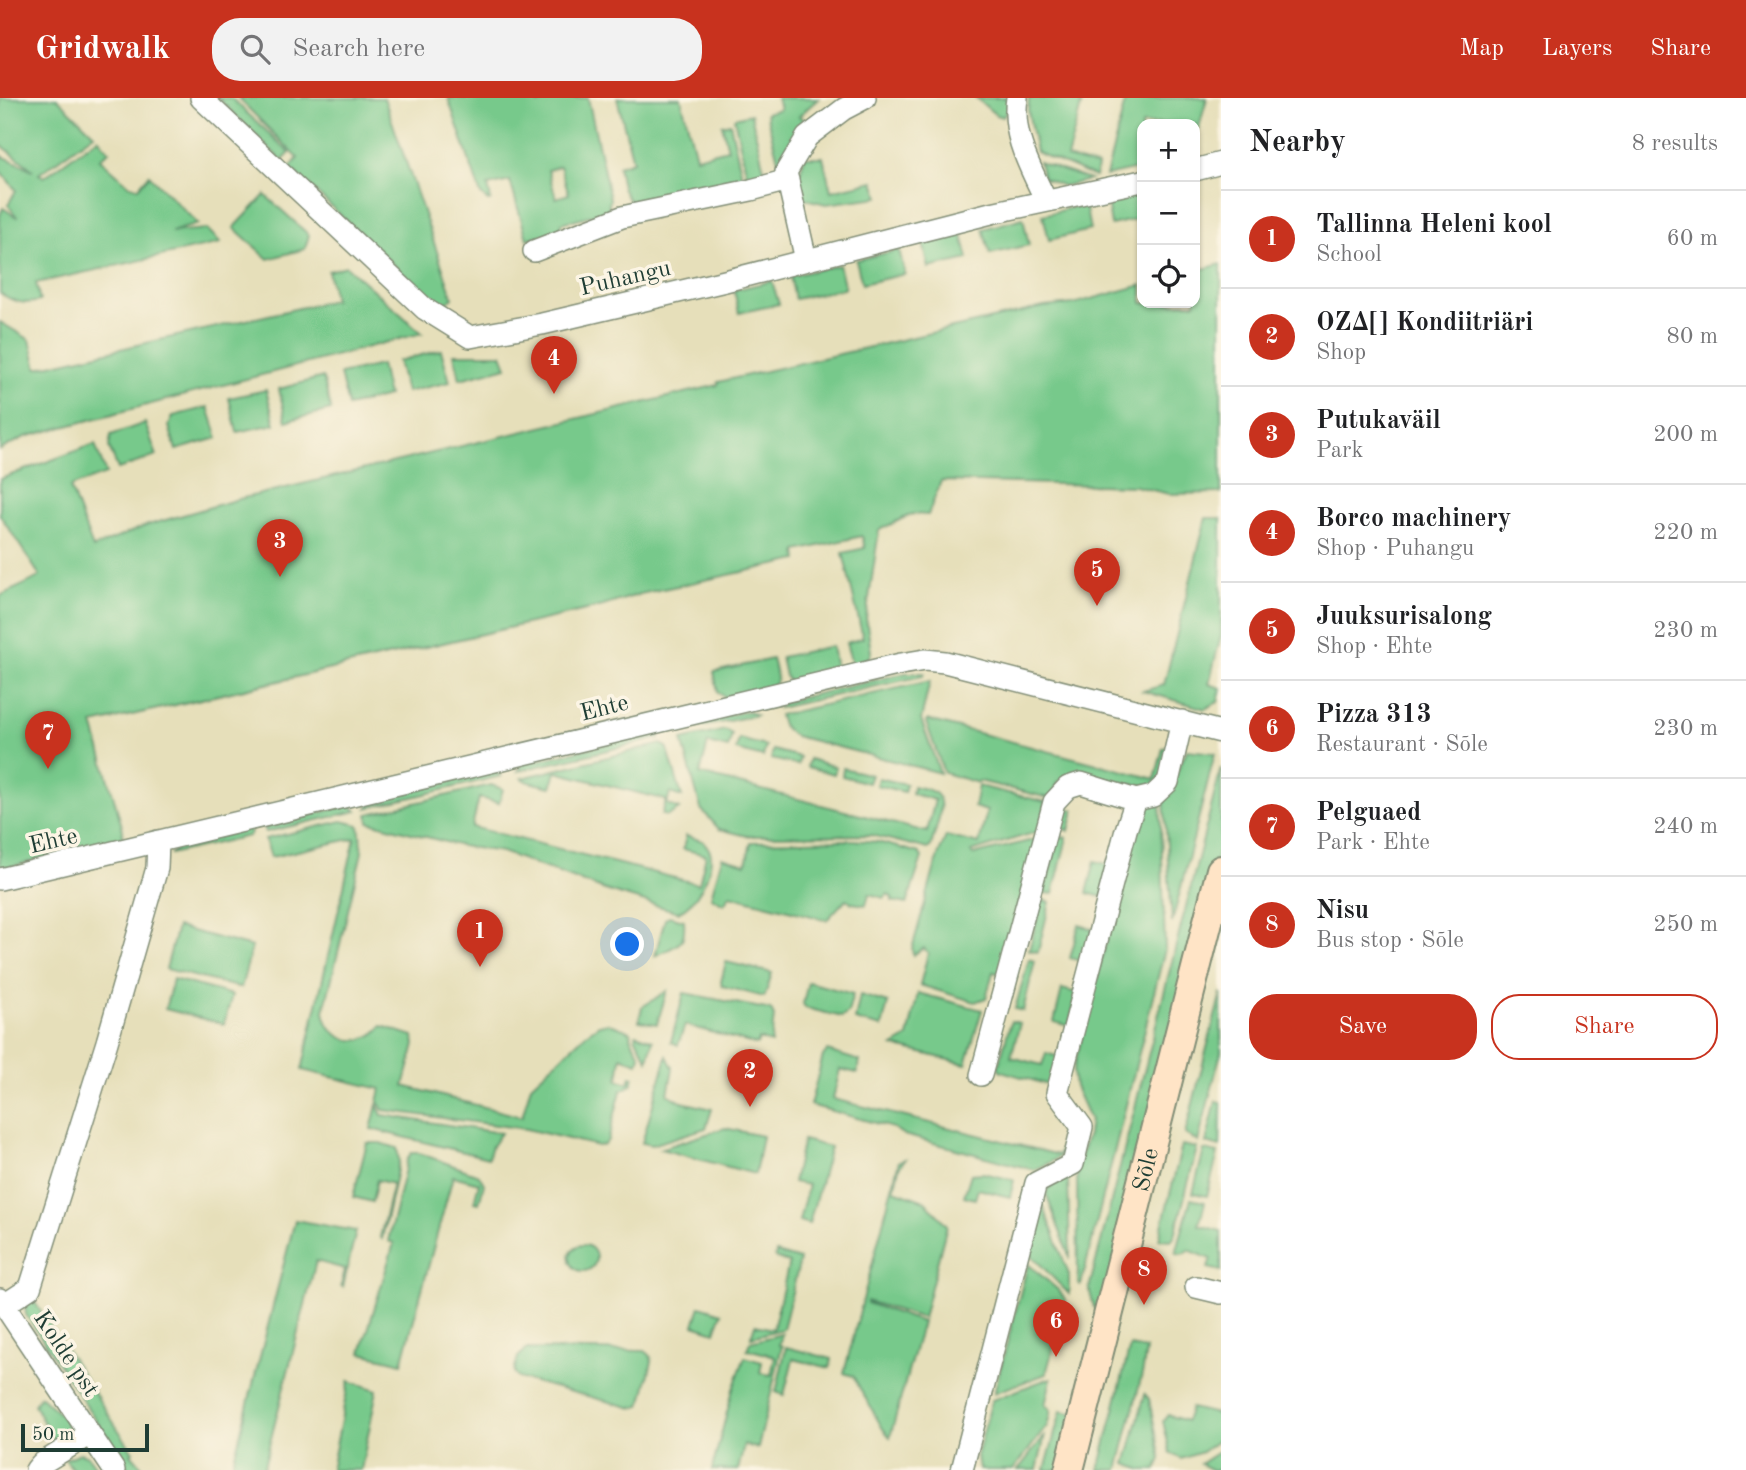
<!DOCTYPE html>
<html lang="en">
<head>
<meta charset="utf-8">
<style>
	:root { --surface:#fff; --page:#f2f2f2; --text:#202124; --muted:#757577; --line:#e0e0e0; --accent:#c8321e }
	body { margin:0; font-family:"Old Standard TT",serif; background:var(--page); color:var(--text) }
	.controls { position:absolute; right:21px; top:21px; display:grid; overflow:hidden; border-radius:14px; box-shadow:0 2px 5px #0004 }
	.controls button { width:63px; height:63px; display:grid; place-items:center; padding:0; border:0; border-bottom:2px solid var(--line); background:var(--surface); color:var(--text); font:35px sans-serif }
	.scale { position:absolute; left:21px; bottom:18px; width:128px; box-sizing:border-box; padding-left:7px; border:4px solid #1f3d34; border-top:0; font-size:19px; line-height:24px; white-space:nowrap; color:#1f3d34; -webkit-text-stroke:5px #fcf5e5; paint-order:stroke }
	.you { position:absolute; left:628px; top:847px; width:24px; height:24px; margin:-18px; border:5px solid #fff; border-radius:50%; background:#1a73e8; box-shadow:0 0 0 10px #1a73e833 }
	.badge { display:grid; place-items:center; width:46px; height:46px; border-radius:50%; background:var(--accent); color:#fff; font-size:23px; font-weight:700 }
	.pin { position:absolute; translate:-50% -58px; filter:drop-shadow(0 2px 4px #0008) }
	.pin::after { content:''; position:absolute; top:37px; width:24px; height:21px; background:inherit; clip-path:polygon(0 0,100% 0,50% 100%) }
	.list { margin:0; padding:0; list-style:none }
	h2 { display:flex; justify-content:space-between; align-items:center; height:91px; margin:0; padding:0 28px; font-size:30px }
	h2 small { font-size:23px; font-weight:400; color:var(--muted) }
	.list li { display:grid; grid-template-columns:46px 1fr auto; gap:21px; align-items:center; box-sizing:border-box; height:98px; padding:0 28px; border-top:2px solid var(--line) }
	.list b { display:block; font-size:26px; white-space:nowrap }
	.list p { margin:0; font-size:23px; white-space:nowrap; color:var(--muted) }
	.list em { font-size:23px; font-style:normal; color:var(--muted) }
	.actions { display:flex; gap:14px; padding:21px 28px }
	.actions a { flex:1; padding:16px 0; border:2px solid var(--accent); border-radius:28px; text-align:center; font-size:24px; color:var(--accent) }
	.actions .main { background:var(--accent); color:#fff }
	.icon { flex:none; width:38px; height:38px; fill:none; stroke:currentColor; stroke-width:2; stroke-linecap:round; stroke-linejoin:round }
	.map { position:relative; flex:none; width:1221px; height:1372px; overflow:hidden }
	header { display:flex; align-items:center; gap:42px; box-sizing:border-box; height:98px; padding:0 35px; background:var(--accent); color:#fff }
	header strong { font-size:33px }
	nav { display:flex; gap:38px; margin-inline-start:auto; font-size:24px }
	.search { width:490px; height:63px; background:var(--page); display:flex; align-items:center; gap:18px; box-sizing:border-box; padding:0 24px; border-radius:28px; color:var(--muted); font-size:26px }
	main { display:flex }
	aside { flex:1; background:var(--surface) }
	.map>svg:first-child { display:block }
</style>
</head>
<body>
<header>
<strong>Gridwalk</strong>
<div class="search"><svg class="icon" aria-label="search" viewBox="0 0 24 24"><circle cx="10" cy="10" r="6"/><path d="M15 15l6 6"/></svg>Search here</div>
<nav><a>Map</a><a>Layers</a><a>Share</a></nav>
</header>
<main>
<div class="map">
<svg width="1221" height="1372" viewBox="0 0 1221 1372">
	<rect width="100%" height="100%" fill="#fcf5e5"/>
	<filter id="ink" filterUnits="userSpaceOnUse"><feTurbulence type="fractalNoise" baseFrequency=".0143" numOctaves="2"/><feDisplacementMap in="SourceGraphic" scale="14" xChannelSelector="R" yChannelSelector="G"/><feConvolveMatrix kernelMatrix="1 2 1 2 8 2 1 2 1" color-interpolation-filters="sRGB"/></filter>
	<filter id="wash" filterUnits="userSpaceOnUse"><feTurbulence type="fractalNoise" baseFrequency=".00686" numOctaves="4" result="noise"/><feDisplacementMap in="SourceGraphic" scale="28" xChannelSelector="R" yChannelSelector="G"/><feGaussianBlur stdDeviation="1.57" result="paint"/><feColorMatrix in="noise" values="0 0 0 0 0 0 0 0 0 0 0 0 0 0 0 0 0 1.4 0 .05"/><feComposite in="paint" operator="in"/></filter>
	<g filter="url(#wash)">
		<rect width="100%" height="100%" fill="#e6dfba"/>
		<path fill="#77c98b" stroke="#4b8360" stroke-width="2" fill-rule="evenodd" d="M0 0H57L94 36 39 76 44 79 98 40 109 53 100 61 129 87 138 90 149 77 198 126 171 134 207 131 221 145 36 185 40 203C24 207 13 204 0 195V117L3 110 18 120 8 107 16 92 0 73V57L33 72 0 46Z
			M218 0H231L290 55 282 63Z
			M238 0H384L453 200 445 206 444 214 290 70 298 60Z
			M448 0H535L538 6 551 0H588L610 101 608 113 561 125V133L527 141 510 83 488 88 491 102 488 103 481 97ZM560 68 569 96 556 100 548 72Z
			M617 0H681L696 59 728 51 722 27 730 25 743 82 636 107C621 99 621 83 618 68L633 63Z
			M777 0H819L799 18 810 27 782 62H778L766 15 780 11Z
			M976 0H1010L1008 11 1003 19 996 17Z
			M1029 0H1083L1067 60 1097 68 1095 79 1036 54 1028 13Z
			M1126 0H1207L1195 45V26H1142V70L1106 78Z
			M751 16 764 71 761 76 748 82 734 20Z
			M805 59H823L831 93 874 83 879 99 826 106 801 100 799 77Z
			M1039 64 1090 82 1063 88 1043 80Z
			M1142 94V120L1111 127 1107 104Z
			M265 97 309 137 305 151 268 161 234 130Z
			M1085 106 1090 132 1049 142 1043 117Z
			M1023 120 1029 147 990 156 983 131Z
			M962 136 968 161 929 170 923 145Z
			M899 152 905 176 862 186 856 162Z
			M1221 166V395L1169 396 1135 388 941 383 928 417 912 416 879 432 866 520 871 554 869 559 860 567 852 566 846 545 863 540 843 455 865 450 862 438 797 453 798 462 640 496 603 508 93 626 123 732 122 743 0 771V498C14 490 26 487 40 478L0 417V381L95 346 106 376 70 389 93 450 145 428 235 402 718 287V284L1044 209 1073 206 1142 187V205H1195V173Z
			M839 167 845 190 795 201 790 178Z
			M346 168 422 235 25 339 0 352V224L30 242 37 270 334 202 328 173Z
			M772 183 779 206 739 215 734 192Z
			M441 252 450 284 406 294 398 263Z
			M454 256H502L507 269 460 281Z
			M381 267 388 298 348 308 340 276Z
			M323 279 331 312 286 323 279 291Z
			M266 292 275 326 237 334 229 300Z
			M208 309 218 340 176 352 169 328 173 318Z
			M145 325 157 358 118 371 109 349 111 337Z
			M1206 420H1221V537L1209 586 1221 590 1218 604 1205 611 1143 593 1164 587Z
			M832 548 836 571 790 584 785 578 781 559Z
			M772 561 777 580 775 587 724 599 718 594 714 574Z
			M906 575H924L923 578 779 610 783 604Z
			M930 583 921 622 940 675 795 638C786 633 781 628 779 617Z
			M748 613 756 617 682 633 686 627Z
			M928 622 1155 681 1163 650 1170 649C1167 658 1166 674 1160 681 1148 698 1096 675 1078 676 1070 676 1065 679 1058 684L1053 701 979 683 978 685 944 675 926 624Z
			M725 632 732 636 728 650 708 645 700 676 927 734 935 702 912 696 913 688C920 690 929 691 935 695 948 704 934 735 931 748L928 751 871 737 747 738 719 731 701 711 682 642Z
			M658 634 660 640 518 673 523 666Z
			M739 641 766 648 763 659 736 652Z
			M661 646 667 649 682 699 670 695 667 706 679 711 668 718 662 717 666 702 556 674 551 689 529 684 522 680Z
			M773 652 800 659 798 667 771 661Z
			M1187 652 1215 655 1172 825 1164 701Z
			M809 661 836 669 834 676 807 669Z
			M843 670 871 677 868 685 842 678Z
			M1221 670V744L1101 1218 1094 1209 1089 1191Z
			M494 673 501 678 367 710 372 703Z
			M878 680 906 686 904 694 876 687Z
			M491 687 503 691 499 705 479 700 472 729 699 786 706 757 683 751 686 738 703 743C707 748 711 752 711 758 711 778 696 806 678 814L605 792 502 754 461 748 369 724 368 716Z
			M978 688 1046 704 1040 733 971 754 973 757 1037 741 1003 876 993 874 986 900 975 904 920 887 928 855 924 850 913 857 912 851 938 758 946 738 979 746 987 713 974 709Z
			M1160 697 1165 851 1081 1187 1078 1186 1077 1068 1088 1036 1090 1022 1075 989 1073 973 1135 732 1145 709Z
			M351 707 357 713 266 734 264 729Z
			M1066 710 1074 712 1069 733 1061 730Z
			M342 723 359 727 362 754 324 913C328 944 362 952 382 928L413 938 415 946 404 988 522 1019 531 987 586 936 599 927 608 925 631 934 630 939 640 957 638 965 621 959 618 982 629 985 631 978 634 979 631 987 621 993 608 1042 604 1047 598 1048 526 1031 383 1012 378 1004 381 991 302 972 355 740 271 759 265 741Z
			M249 731 251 734 249 738 170 756 178 749Z
			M1059 738 1067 740 1053 796 1044 795Z
			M851 742 878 744 919 755 922 759 907 806 892 803V799L888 796 884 800 869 796 866 807 852 805 846 801 827 822 730 797 724 806 711 799 722 759 746 766 751 744Z
			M1095 763 1110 767 1102 799 1087 795Z
			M1042 802 1050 804 1038 854 1029 852Z
			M669 818 684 822C686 849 677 846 655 858L665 821Z
			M1079 827 1093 831 1085 864 1070 860Z
			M177 829 252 849 241 890 166 871Z
			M1029 861 1035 863 1023 913 1015 911Z
			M726 864 772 875 765 898 764 899 722 888 721 884Z
			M173 881 232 897 224 926 165 911Z
			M808 884 853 896 848 915 842 919 806 910 803 906Z
			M1062 891 1077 895 1069 928 1054 924Z
			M667 893 657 926 639 923 642 909Z
			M684 895 771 912 774 918 771 945 759 941 757 947 685 927 678 947 671 944Z
			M918 895 982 912 966 966 893 948 908 939Z
			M1221 895V954L1198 1044 1185 1036Z
			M860 897 888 905 882 929 855 922Z
			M1011 923 1020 925 1011 959 1042 967 1046 955 1063 960 1049 987 1001 973 998 969Z
			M636 936 653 942 648 962 635 939Z
			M827 953 860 963 857 975 840 971 833 1001 1059 1057 1067 1027 1051 1023 1053 1011 1064 1014 1072 1026C1066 1060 1064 1057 1034 1072L904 1037 893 1030 810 1007 823 958Z
			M667 958 673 970 668 996 682 1004 712 1011 706 1030 652 1047 642 1045Z
			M1216 1003 1221 1004 1220 1049 1206 1045Z
			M377 1007 382 1017 501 1035 492 1048 488 1060 371 1031Z
			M725 1030 762 1038 755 1076 660 1051Z
			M803 1042 830 1049 809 1126 799 1123 808 1087 793 1084Z
			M367 1045H380L397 1050 399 1063 382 1141 380 1139 393 1086 377 1082 372 1104 353 1099Z
			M1182 1047 1197 1050 1175 1137 1171 1142 1159 1141Z
			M1204 1052 1218 1055 1207 1098 1193 1095Z
			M411 1055H419L479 1077 484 1086 479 1105 474 1104 479 1085 453 1078 402 1265 361 1255 394 1145 388 1143 407 1062Z
			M905 1061 899 1070 894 1092 925 1103 947 1127 923 1220 867 1203V1205L922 1224 890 1339 883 1331 853 1278 844 1275 899 1063Z
			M983 1075 1014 1082 1010 1099 978 1091 975 1101 964 1098 971 1076Z
			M1068 1079 1070 1161 1046 1095 1049 1089Z
			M1191 1101 1205 1104 1199 1127 1221 1133V1173L1208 1170 1211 1161 1189 1152 1182 1156 1176 1155Z
			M1043 1107 1069 1177V1196L1030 1156Z
			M295 1122 356 1133 343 1189 341 1188 345 1171 316 1163 263 1372H231Z
			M570 1160a13 13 0 1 1 26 0a13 13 0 1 1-26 0Z
			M776 1155 800 1162 783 1231 751 1239 755 1227 773 1231 789 1165 775 1160Z
			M1028 1166 1058 1192 1066 1202 1046 1276 994 1295Z
			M32 1200 133 1354 131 1356 145 1372H129L26 1217 25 1207Z
			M700 1208 722 1215 715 1234 694 1227Z
			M782 1236 779 1247 782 1248 758 1350 744 1347 738 1372H712L733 1291 745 1259 762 1264 760 1275 771 1277 775 1258 747 1251 750 1244Z
			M1130 1248 1146 1251 1143 1272 1118 1372H1099Z
			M786 1249 832 1261 830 1270 793 1261 784 1297 776 1294Z
			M527 1251 645 1253 650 1257 652 1263 641 1308 633 1310 518 1280 514 1274 518 1259Z
			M1047 1281H1051L1045 1307 1051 1312 1047 1328 1013 1372H979L977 1358 992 1302Z
			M349 1283 377 1292 361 1372H331Z
			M1145 1296 1149 1301 1161 1361 1156 1372H1143L1126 1366Z
			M40 1298 63 1319 67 1325 65 1335 55 1345 34 1307Z
			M1191 1310 1221 1317V1340L1202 1354 1181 1361 1170 1354 1163 1323 1168 1317 1186 1323Z
			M1061 1313 1076 1316 1062 1372H1045Z
			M1045 1337 1037 1372H1018Z
			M1221 1352V1372H1212L1200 1366Z
			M80 1355 88 1358 98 1372H73L65 1361Z"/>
	</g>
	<g filter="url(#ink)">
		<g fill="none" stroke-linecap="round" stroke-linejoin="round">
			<defs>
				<path id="street" d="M201 0 425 211 470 239 542 226 725 183 991 115 1142 83
					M1017 0C1011 38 1031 70 1046 103
					M1195 72 1221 65
					M534 153 622 119 751 92 788 82
					M806 162 786 74 807 39 844 11 865 0
					M0 781 901 566 925 562 945 564 1221 634
					M981 977 1054 704 1068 689 1081 685 1136 702
					M1196 1189 1221 1195
					M0 1201 114 1372
					M4 1207 30 1190 107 944 157 770 158 743
					M36 1372 41 1366 90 1336
					M962 1372 1036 1085 1073 1066 1082 1029 1057 995 1126 732 1136 702 1153 698 1168 684 1182 623"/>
				<g id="secondary">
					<path id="s1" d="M1069 1372 1221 772"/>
				</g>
			</defs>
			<use href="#street" stroke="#828e77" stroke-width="24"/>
			<use href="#secondary" stroke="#828e77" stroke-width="32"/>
			<use href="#street" stroke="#fff" stroke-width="21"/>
			<use href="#secondary" stroke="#ffe4c6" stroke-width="28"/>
		</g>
	</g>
	<g text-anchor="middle" stroke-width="7" stroke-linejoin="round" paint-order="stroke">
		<g font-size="24" fill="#1f3d34" stroke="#fcf5e5">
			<text transform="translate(625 179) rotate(-13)" y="8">Puhangu</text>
			<text transform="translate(604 609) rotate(-14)" y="8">Ehte</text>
			<text transform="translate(53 742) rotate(-13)" y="8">Ehte</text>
			<text dy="8" stroke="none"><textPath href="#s1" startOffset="310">Sõle</textPath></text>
			<text transform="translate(67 1255) rotate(56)" y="8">Kolde pst</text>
		</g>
	</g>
</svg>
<div class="controls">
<button>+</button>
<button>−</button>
<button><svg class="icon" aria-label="locate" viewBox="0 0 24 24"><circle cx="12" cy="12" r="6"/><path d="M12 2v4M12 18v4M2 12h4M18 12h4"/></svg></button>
</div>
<div class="scale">50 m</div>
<div class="you"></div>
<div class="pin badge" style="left:480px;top:869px">1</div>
<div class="pin badge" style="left:750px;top:1009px">2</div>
<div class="pin badge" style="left:280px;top:479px">3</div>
<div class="pin badge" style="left:554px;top:296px">4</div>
<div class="pin badge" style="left:1097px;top:508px">5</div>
<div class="pin badge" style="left:1056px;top:1259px">6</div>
<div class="pin badge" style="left:48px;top:671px">7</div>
<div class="pin badge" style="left:1144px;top:1207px">8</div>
</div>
<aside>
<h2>Nearby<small>8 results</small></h2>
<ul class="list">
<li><span class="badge">1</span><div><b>Tallinna Heleni kool</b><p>School</p></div><em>60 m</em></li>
<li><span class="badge">2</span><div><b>OZ∆[] Kondiitriäri</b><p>Shop</p></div><em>80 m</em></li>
<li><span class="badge">3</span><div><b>Putukaväil</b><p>Park</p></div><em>200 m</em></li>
<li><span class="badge">4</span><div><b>Borco machinery</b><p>Shop · Puhangu</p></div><em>220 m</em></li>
<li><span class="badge">5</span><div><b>Juuksurisalong</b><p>Shop · Ehte</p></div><em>230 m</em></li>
<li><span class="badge">6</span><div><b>Pizza 313</b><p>Restaurant · Sõle</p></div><em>230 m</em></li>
<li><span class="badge">7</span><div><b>Pelguaed</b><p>Park · Ehte</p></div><em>240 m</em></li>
<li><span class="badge">8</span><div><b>Nisu</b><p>Bus stop · Sõle</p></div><em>250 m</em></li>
</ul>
<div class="actions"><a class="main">Save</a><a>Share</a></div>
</aside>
</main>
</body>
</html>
